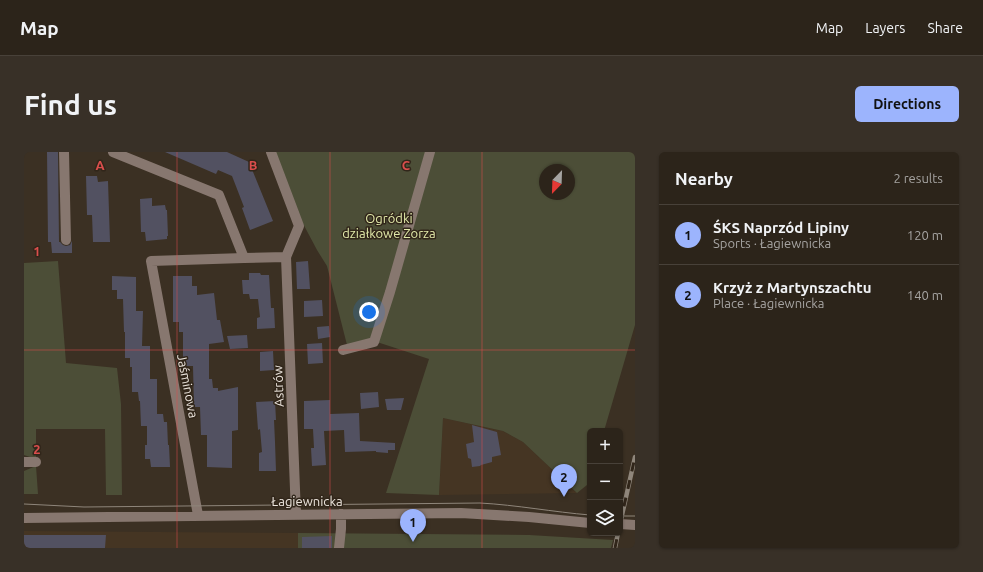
<!DOCTYPE html>
<html lang="en">
<head>
<meta charset="utf-8">
<style>
	:root { --surface:#2c241a; --page:#383027; --text:#f1f3f6; --muted:#a6a4a2; --line:#484139; --accent:#9cb4fd }
	body { margin:0; font-family:Ubuntu,sans-serif; background:var(--page); color:var(--text) }
	.controls { position:absolute; right:12px; bottom:12px; display:grid; overflow:hidden; border-radius:6px; box-shadow:0 1px 3px #0004 }
	.controls button { width:36px; height:36px; display:grid; place-items:center; padding:0; border:0; border-bottom:1px solid var(--line); background:var(--surface); color:var(--text); font:20px sans-serif }
	.compass { position:absolute; left:515px; top:12px; width:36px; height:36px; border-radius:50%; background:var(--surface); box-shadow:0 1px 3px #0004; rotate:203deg }
	.you { position:absolute; left:345px; top:160px; width:14px; height:14px; margin:-10px; border:3px solid #fff; border-radius:50%; background:#1a73e8; box-shadow:0 0 0 6px #1a73e833 }
	.badge { display:grid; place-items:center; width:26px; height:26px; border-radius:50%; background:var(--accent); color:#111; font-size:13px; font-weight:700 }
	.pin { position:absolute; translate:-50% -33px; filter:drop-shadow(0 1px 2px #0008) }
	.pin::after { content:''; position:absolute; top:21px; width:14px; height:12px; background:inherit; clip-path:polygon(0 0,100% 0,50% 100%) }
	.list { margin:0; padding:0; list-style:none }
	h2 { display:flex; justify-content:space-between; align-items:center; height:52px; margin:0; padding:0 16px; font-size:17px }
	h2 small { font-size:13px; font-weight:400; color:var(--muted) }
	.list li { display:grid; grid-template-columns:26px 1fr auto; gap:12px; align-items:center; box-sizing:border-box; height:60px; padding:0 16px; border-top:1px solid var(--line) }
	.list b { display:block; font-size:15px; white-space:nowrap }
	.list p { margin:0; font-size:13px; white-space:nowrap; color:var(--muted) }
	.list em { font-size:13px; font-style:normal; color:var(--muted) }
	.icon { flex:none; width:22px; height:22px; fill:none; stroke:currentColor; stroke-width:2; stroke-linecap:round; stroke-linejoin:round }
	.map { position:relative; flex:none; width:611px; height:396px; overflow:hidden; border-radius:6px }
	header { display:flex; align-items:center; gap:24px; box-sizing:border-box; height:56px; padding:0 20px; background:var(--surface); border-bottom:1px solid var(--line) }
	header strong { font-size:19px }
	nav { display:flex; gap:22px; margin-inline-start:auto; font-size:14px }
	.intro { display:flex; align-items:center; justify-content:space-between; box-sizing:border-box; height:96px; padding:0 24px }
	h1 { margin:0; font-size:28px }
	.button { padding:10px 18px; border-radius:6px; background:var(--accent); color:#111; font-size:14px; font-weight:700 }
	main { display:flex; gap:24px; padding:0 24px }
	aside { flex:1; background:var(--surface); border-radius:6px; box-shadow:0 1px 3px #0004 }
	.map>svg:first-child { display:block }
</style>
</head>
<body>
<header>
<strong>Map</strong>
<nav><a>Map</a><a>Layers</a><a>Share</a></nav>
</header>
<div class="intro"><h1>Find us</h1><a class="button">Directions</a></div>
<main>
<div class="map">
<svg width="611" height="396" viewBox="0 0 611 396">
	<rect width="100%" height="100%" fill="#3b3023"/>
	<path fill="#453523" d="M419 266 479 279 499 290 553 341 415 343Z
		M0 379 274 381V396H0Z"/>
	<path fill="#4c4e37" fill-rule="evenodd" d="M249 0H611V173L580 279H566V325L563 333 553 341 499 290 479 279 419 266 415 343 362 341 405 207 356 191 323 193 303 114 293 98 267 49ZM521 18H545V42H521Z
		M34 109 42 211 93 216 97 252 98 343H82L81 277H12V307L0 303V111Z
		M12 314 14 342H0V319Z
		M274 381 505 383 589 388 587 396H274Z"/>
	<path fill="#525161" d="M23 0H34L35 90H24Z
		M141 0H203L225 10 249 69 226 78 218 56 220 55 208 24 194 18 192 22Z
		M62 24H73L74 30 84 29 86 90H69L68 63H63Z
		M128 46V54L141 53 142 58H143L144 84H143V87L122 89 121 80H117L116 47Z
		M48 89V101H28L27 90H36L39 93 42 94 46 93Z
		M284 109 286 137H273L272 110Z
		M225 121H236L237 123H245L247 156H250L251 176 233 177V166L236 165 234 147H226L225 142H219L218 128H225Z
		M88 124 112 125V159H119L118 194H126V227H133V262H139L140 270H143L144 293H145L146 315H127L126 307H121V293H123V274H117L116 249H115L114 240H108V215H106V206H101V180H100L99 147H93V138H88Z
		M149 124H168V134H173V143L190 141 193 168H196L200 190 185 192V227H188L189 236H194V239L214 235V278L208 279V316L183 315V283H177L176 255H170L169 214H162V205H159V180H155V170H149Z
		M298 148 299 164 280 165V149Z
		M305 174 306 185 294 187 293 175Z
		M223 183 224 196 206 197 203 184Z
		M298 191 299 211 284 212 283 192Z
		M249 199 250 218 236 219V200Z
		M354 240 355 255 337 257 336 241Z
		M380 246 377 258H363L361 247Z
		M306 248V262L335 261 336 289 371 291V298H364V301L352 300V299L321 300 320 278 300 279 302 313 288 314 287 296H290L289 277H280V249Z
		M251 249 252 268H250L251 290 252 319H235V301L238 300 236 277 234 278 232 250Z
		M448 273 473 280 477 303 468 305V310L457 313 456 314 448 315 447 307 444 306 442 292 450 290Z
		M0 383H82L81 396H0Z
		M308 384V396H278V385Z"/>
	<g fill="none" stroke-linecap="round" stroke-linejoin="round">
		<path stroke="#87776f" stroke-width="10" d="M40 0 42 88
			M89 0 195 43 220 106 127 109 174 363
			M247 0 275 74 262 105 272 363
			M220 106 262 105
			M319 198 350 190 366 140 406 0
			M0 310H12
			M0 366 437 361 505 365 566 371
			M315 396 317 377V362"/>
		<path stroke="#8f867b" stroke-width="1" d="M0 352 60 355 456 351C493 353 529 360 566 363
			M596 364H611"/>
		<defs>
			<path id="rail" d="M596 372 611 305
				M591 396 594 381"/>
		</defs>
		<use href="#rail" stroke="#8f867b" stroke-width="4.5"/>
		<use href="#rail" stroke="#31261a" stroke-width="3" stroke-dasharray="9" stroke-linecap="butt"/>
		<path stroke="#87776f" stroke-width="10" d="M596 372 611 373"/>
	</g>
	<path fill="none" stroke="#da4e4c" stroke-width="1" stroke-opacity="0.55" d="M153 0V396M306 0V396M458 0V396M0 198H611"/>
	<g text-anchor="middle" stroke-width="3" stroke-linejoin="round" paint-order="stroke">
		<g font-size="13" fill="#e1e9a9" stroke="#31261a">
			<text x="365" y="71">Ogródki<tspan x="365" dy="15">działkowe Zorza</tspan></text>
		</g>
		<g font-size="13" fill="#ece5dd" stroke="#31261a">
			<text transform="translate(164 234) rotate(79)" y="5">Jaśminowa</text>
			<text transform="translate(254 234) rotate(-92)" y="5">Astrów</text>
			<text x="283" y="354">Łagiewnicka</text>
		</g>
	</g>
	<g font-size="13" text-anchor="middle" font-weight="bold" fill="#da4e4c" stroke="#31261a" stroke-width="3" stroke-linejoin="round" paint-order="stroke">
		<text x="76" y="18">A</text>
		<text x="229" y="18">B</text>
		<text x="382" y="18">C</text>
		<text x="13" y="104">1</text>
		<text x="13" y="302">2</text>
	</g>
</svg>
<div class="controls">
<button>+</button>
<button>−</button>
<button><svg class="icon" aria-label="layers" viewBox="0 0 24 24"><path d="M12 4l9 5-9 5-9-5zM3 14l9 5 9-5"/></svg></button>
</div>
<svg class="compass" viewBox="-18 -18 36 36"><path d="M0-13l5 13h-10z" fill="#e53935"/><path d="M0 13l5-13h-10z" fill="#a6a4a2"/></svg>
<div class="you"></div>
<div class="pin badge" style="left:389px;top:390px">1</div>
<div class="pin badge" style="left:540px;top:345px">2</div>
</div>
<aside>
<h2>Nearby<small>2 results</small></h2>
<ul class="list">
<li><span class="badge">1</span><div><b>ŚKS Naprzód Lipiny</b><p>Sports · Łagiewnicka</p></div><em>120 m</em></li>
<li><span class="badge">2</span><div><b>Krzyż z Martynszachtu</b><p>Place · Łagiewnicka</p></div><em>140 m</em></li>
</ul>
</aside>
</main>
</body>
</html>
